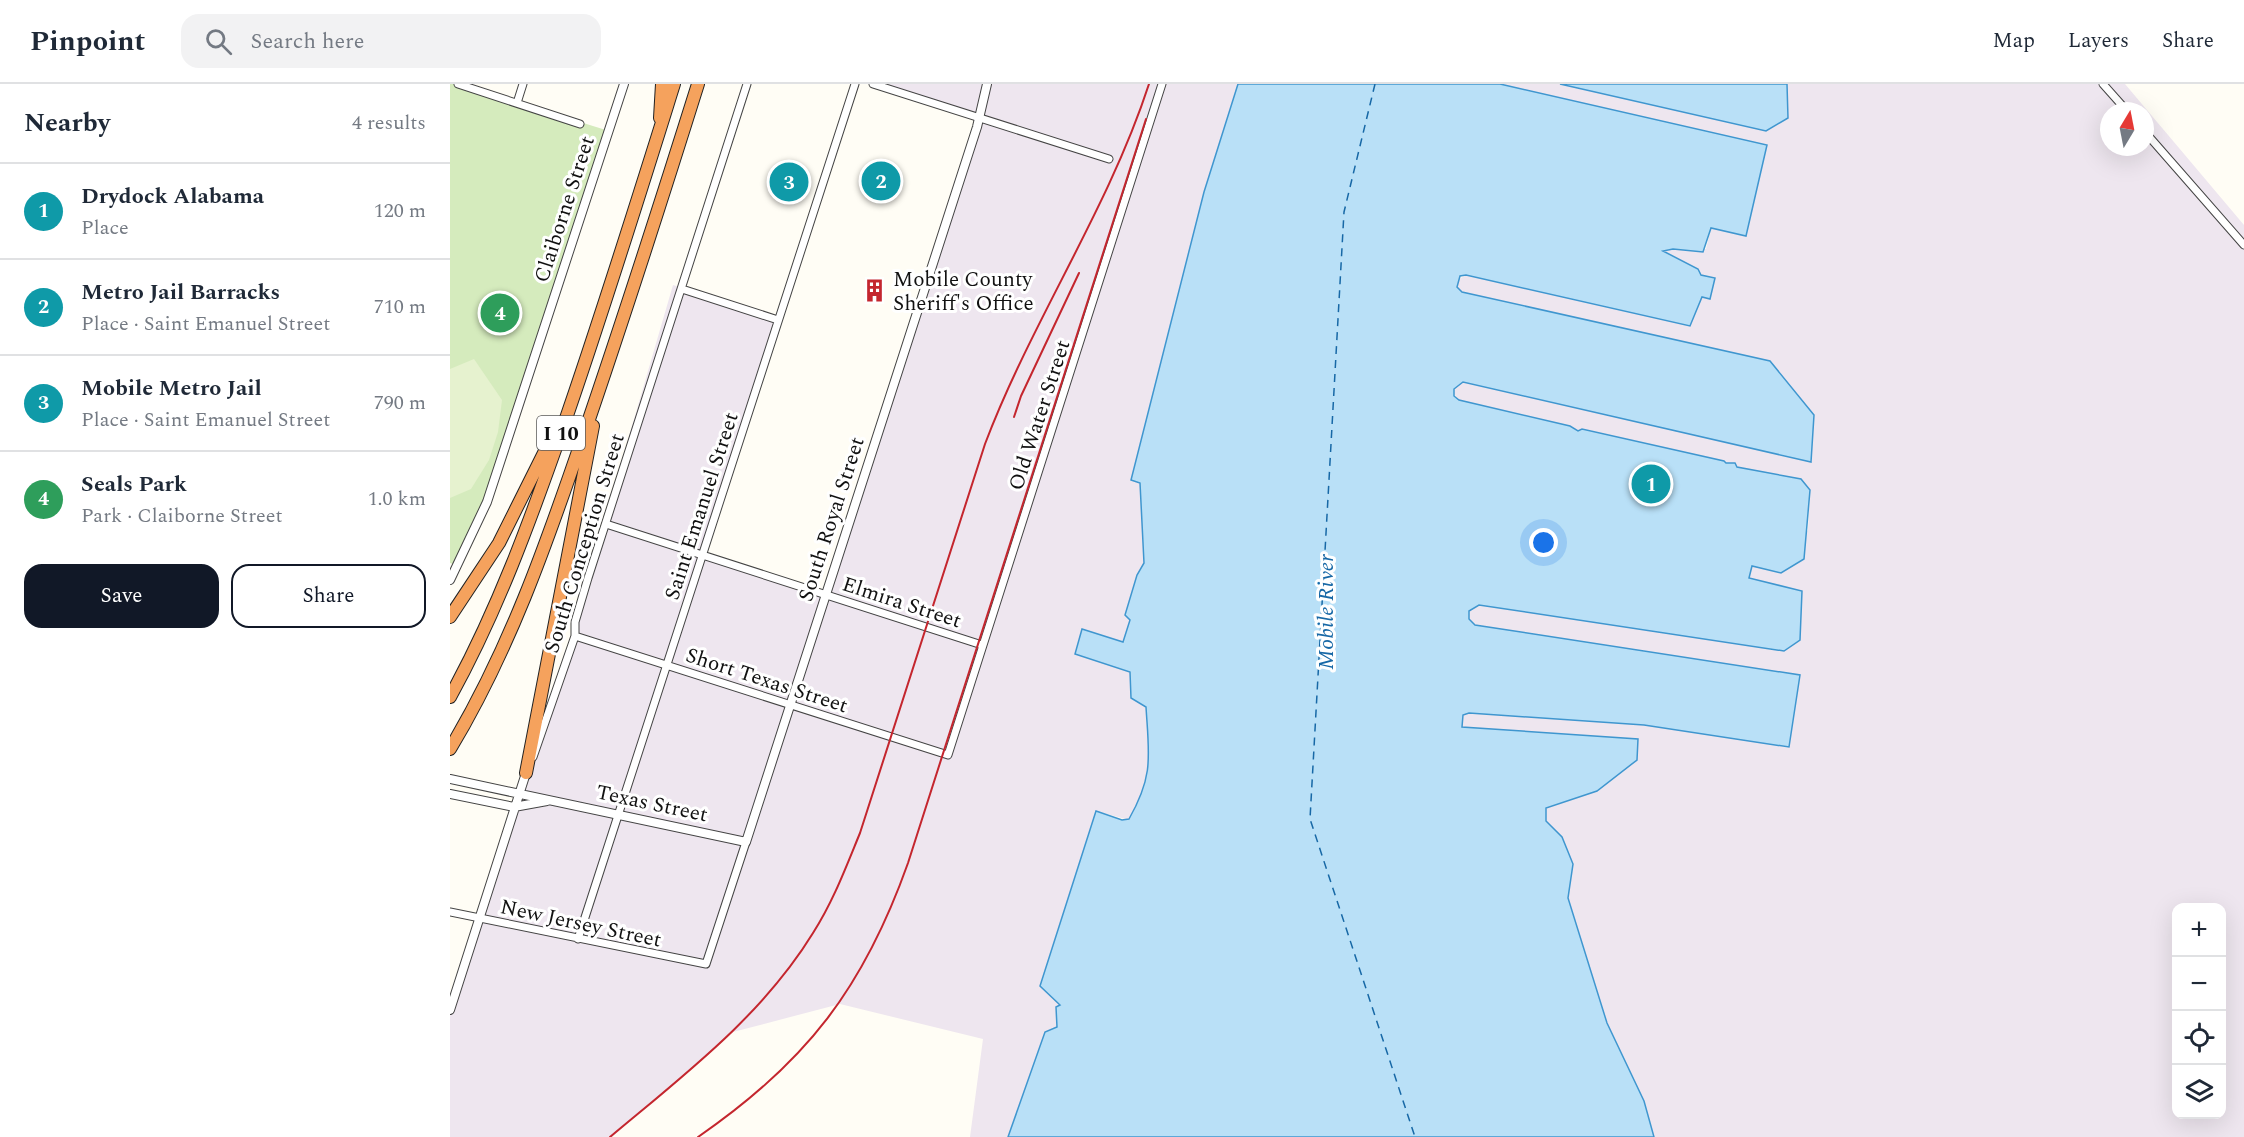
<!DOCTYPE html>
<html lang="en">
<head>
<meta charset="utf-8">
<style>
	:root { --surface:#fff; --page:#f2f2f3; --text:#1f2937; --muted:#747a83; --line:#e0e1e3; --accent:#111827 }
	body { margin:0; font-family:Spectral,serif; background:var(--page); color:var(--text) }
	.controls { position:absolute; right:18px; bottom:18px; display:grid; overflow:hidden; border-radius:12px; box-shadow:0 6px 24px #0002 }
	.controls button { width:54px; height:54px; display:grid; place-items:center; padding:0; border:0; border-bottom:2px solid var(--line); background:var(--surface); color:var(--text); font:30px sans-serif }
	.compass { position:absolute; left:1650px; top:18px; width:54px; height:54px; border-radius:50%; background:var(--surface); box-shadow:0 6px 24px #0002; rotate:10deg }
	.you { position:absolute; left:1094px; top:459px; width:21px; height:21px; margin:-15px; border:4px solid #fff; border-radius:50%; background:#1a73e8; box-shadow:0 0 0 9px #1a73e833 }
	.badge { display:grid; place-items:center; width:39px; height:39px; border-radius:50%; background:var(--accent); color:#fff; font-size:20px; font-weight:700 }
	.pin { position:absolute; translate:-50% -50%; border:3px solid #fff; box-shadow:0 2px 6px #0006 }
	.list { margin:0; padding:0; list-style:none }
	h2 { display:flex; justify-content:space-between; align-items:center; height:78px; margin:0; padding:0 24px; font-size:26px }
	h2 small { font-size:20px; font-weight:400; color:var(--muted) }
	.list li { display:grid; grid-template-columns:39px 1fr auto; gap:18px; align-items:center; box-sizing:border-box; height:96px; padding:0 24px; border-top:2px solid var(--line) }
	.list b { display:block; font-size:22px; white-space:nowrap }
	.list p { margin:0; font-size:20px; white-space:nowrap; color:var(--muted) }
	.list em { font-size:20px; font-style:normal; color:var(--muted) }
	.actions { display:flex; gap:12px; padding:18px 24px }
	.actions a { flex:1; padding:14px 0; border:2px solid var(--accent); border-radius:18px; text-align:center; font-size:21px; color:var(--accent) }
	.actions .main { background:var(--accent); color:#fff }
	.icon { flex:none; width:33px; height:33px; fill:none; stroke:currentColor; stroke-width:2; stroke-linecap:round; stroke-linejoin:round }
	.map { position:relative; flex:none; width:1794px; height:1053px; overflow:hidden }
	header { display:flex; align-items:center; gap:36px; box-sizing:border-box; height:84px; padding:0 30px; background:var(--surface); border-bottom:2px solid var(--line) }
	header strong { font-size:28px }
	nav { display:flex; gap:33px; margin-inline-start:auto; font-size:21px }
	.search { width:420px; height:54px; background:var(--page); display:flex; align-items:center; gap:15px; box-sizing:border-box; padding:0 21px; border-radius:18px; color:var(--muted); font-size:22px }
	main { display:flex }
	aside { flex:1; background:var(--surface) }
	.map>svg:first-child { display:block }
</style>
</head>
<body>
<header>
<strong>Pinpoint</strong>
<div class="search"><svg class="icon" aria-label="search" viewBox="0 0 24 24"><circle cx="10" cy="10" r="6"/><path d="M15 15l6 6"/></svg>Search here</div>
<nav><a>Map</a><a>Layers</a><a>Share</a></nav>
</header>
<main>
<aside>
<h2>Nearby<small>4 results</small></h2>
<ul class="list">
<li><span class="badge" style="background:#0f9aa8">1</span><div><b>Drydock Alabama</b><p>Place</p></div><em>120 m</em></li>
<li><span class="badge" style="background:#0f9aa8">2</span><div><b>Metro Jail Barracks</b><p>Place · Saint Emanuel Street</p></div><em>710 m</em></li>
<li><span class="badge" style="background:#0f9aa8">3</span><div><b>Mobile Metro Jail</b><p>Place · Saint Emanuel Street</p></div><em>790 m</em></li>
<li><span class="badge" style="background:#2e9e5b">4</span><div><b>Seals Park</b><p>Park · Claiborne Street</p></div><em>1.0 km</em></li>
</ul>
<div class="actions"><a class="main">Save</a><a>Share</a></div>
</aside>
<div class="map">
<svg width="1794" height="1053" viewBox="0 0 1794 1053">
	<rect width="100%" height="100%" fill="#fffdf5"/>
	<path fill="#eee6ef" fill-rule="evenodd" d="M424 0H788L754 108 681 396 690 398 694 479 687 491 675 531 680 536 673 558 625 569 681 588V614L696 623 700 682 693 708 679 736 646 727 590 901 610 921 606 923 607 943 595 948 558 1053H520L533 955 390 920 283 948 162 1053H0V926L125 552V538L223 201 332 236 253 471 375 510 528 33Z
		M1050 0H1110L1338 34 1337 0H1675L1794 141V1053H1204L1194 1017 1157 939 1118 814 1123 780 1112 753 1096 737V724L1147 707 1012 643 1013 631 1018 629 1194 641 1338 663 1350 591 1025 541 1019 535V527L1029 521 1334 567 1299 494 1301 482 1331 488 1358 446 1360 406 1329 390 1326 391 1287 383 1285 379H1276L1270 376 1133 345 1128 348 1122 346 1120 342 1009 316 1003 309 1004 305 1013 298 1361 378 1320 277 1012 208 1007 203 1006 197 1016 191 1240 242 1252 213 1259 215 1251 191 1248 185 1212 169 1213 166 1256 165 1261 144 1317 61ZM1659 27H1695V63H1659ZM1726 824H1772V1030H1726Z"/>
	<path fill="#d5ebbd" d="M0 0H8L159 47 37 418 5 481 0 479Z"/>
	<path fill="#e6f2cf" d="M24 275 52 316 48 348 39 376 21 405 0 414V285Z"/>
	<path fill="#b9e0f7" stroke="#3f96cf" stroke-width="1.5" d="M788 0H1050L1317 61 1296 152 1261 144 1253 168 1223 165 1213 167 1248 185 1251 191 1265 194 1260 215 1252 213 1240 242 1016 191 1010 192 1007 203 1012 208 1320 277 1364 331 1361 378 1013 298 1004 305V312L1009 316 1120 342 1128 347 1132 345 1274 377 1276 379H1285L1287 383 1351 395 1360 406 1354 475 1331 489 1302 482 1299 494 1352 507 1350 556 1334 567 1029 521 1019 527V535L1025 541 1350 591 1339 663 1194 641 1019 629 1013 631 1012 643 1188 655 1187 676 1147 707 1096 724V737L1112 753 1123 780 1118 814 1157 939 1194 1017 1204 1053H558L595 948 607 943 606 923 610 921 590 902 646 727 672 736 679 735C704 691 699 672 696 623L681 614 680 588 625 570 632 545 673 558 680 536 675 531 687 491 694 479 690 399 681 396 754 108Z
		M1110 0H1337L1338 34 1316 47Z"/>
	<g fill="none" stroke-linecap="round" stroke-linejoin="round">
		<path stroke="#1768a6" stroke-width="1.5" stroke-dasharray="8 6" stroke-linecap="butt" d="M925 0 894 128 860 735 965 1053"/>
		<defs>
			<path id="minor" d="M8 0 130 40
				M423 0 659 75
				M1653 0 1677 27
				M67 19 73 0
				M1695 48 1794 161
				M232 205 328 236
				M156 440 532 561
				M125 552 498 671 712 0
				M83 673 125 552V538L138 494 297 0
				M0 828 256 880 296 758
				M128 855 405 0"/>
			<path id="tertiary" d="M0 496 37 418 174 0
				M0 695 296 758 527 43 537 0
				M0 710 64 723 97 717
				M0 926 76 689"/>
			<path id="motorway" d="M210 34 212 0
				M0 533 49 459 104 349
				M0 613C47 528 80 437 112 346 152 231 188 115 224 0
				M0 665C59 567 96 461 133 353 173 236 211 118 248 0
				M76 689 143 342"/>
		</defs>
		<use href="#minor" stroke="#444" stroke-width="9"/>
		<use href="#tertiary" stroke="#444" stroke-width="10"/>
		<use href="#motorway" stroke="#222" stroke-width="14"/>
		<use href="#minor" stroke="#fff" stroke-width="7"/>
		<use href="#tertiary" stroke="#fff" stroke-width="8"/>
		<use href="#motorway" stroke="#f5a25d" stroke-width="12"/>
		<path stroke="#c4262e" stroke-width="2" d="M564 333 571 312 629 189
			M160 1053C234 991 312 932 363 849 383 818 396 783 410 749L535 360C582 236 658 126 699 0
			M248 1053C357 978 414 903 458 779L696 35"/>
	</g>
	<defs>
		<symbol id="building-bare" viewBox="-9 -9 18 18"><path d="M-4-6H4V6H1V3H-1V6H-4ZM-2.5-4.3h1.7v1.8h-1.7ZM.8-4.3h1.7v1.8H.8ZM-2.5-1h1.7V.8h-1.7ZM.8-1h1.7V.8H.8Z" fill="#c4262e" stroke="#fff" stroke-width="2.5" paint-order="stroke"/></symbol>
	</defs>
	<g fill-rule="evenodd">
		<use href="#building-bare" x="408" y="190" width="33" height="33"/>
	</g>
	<g text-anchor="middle" stroke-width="6" stroke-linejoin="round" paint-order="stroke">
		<rect fill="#fff" stroke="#585858" stroke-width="1.5" x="87" y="332" width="48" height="34" rx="4.5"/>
		<g font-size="20" font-weight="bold" fill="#111">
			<text x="111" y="356">I 10</text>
		</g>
		<g font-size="21" fill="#111" stroke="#fff">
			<text transform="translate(114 125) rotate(-72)" y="7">Claiborne Street</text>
			<text transform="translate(589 331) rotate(-72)" y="7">Old Water Street</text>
			<text transform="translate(251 422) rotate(-72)" y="7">Saint Emanuel Street</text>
			<text transform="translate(381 435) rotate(-72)" y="7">South Royal Street</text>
			<text transform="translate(134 459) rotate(-73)" y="7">South Conception Street</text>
			<text transform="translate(452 518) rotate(18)" y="7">Elmira Street</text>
			<text transform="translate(317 596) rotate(18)" y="7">Short Texas Street</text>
			<text transform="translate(202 719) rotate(12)" y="7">Texas Street</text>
			<text transform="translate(131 839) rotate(12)" y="7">New Jersey Street</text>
		</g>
		<g font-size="21" fill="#111" stroke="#fff" text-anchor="start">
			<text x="443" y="202">Mobile County<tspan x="443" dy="24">Sheriff's Office</tspan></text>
		</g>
		<g font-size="22" font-style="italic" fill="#1768a6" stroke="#fff">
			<text transform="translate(875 528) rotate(-90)" y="8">Mobile River</text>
		</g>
	</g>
</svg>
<div class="controls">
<button>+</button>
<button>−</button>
<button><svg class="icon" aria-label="locate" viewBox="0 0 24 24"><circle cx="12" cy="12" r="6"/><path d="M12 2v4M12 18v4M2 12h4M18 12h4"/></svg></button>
<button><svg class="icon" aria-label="layers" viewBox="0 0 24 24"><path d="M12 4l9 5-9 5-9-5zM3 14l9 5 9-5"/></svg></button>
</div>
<svg class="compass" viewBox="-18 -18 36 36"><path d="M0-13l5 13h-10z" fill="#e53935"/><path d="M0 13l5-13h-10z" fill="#747a83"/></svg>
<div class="you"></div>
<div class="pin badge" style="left:1201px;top:400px;background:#0f9aa8">1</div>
<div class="pin badge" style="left:431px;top:97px;background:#0f9aa8">2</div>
<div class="pin badge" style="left:339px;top:98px;background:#0f9aa8">3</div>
<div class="pin badge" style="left:50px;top:229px;background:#2e9e5b">4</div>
</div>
</main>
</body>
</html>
